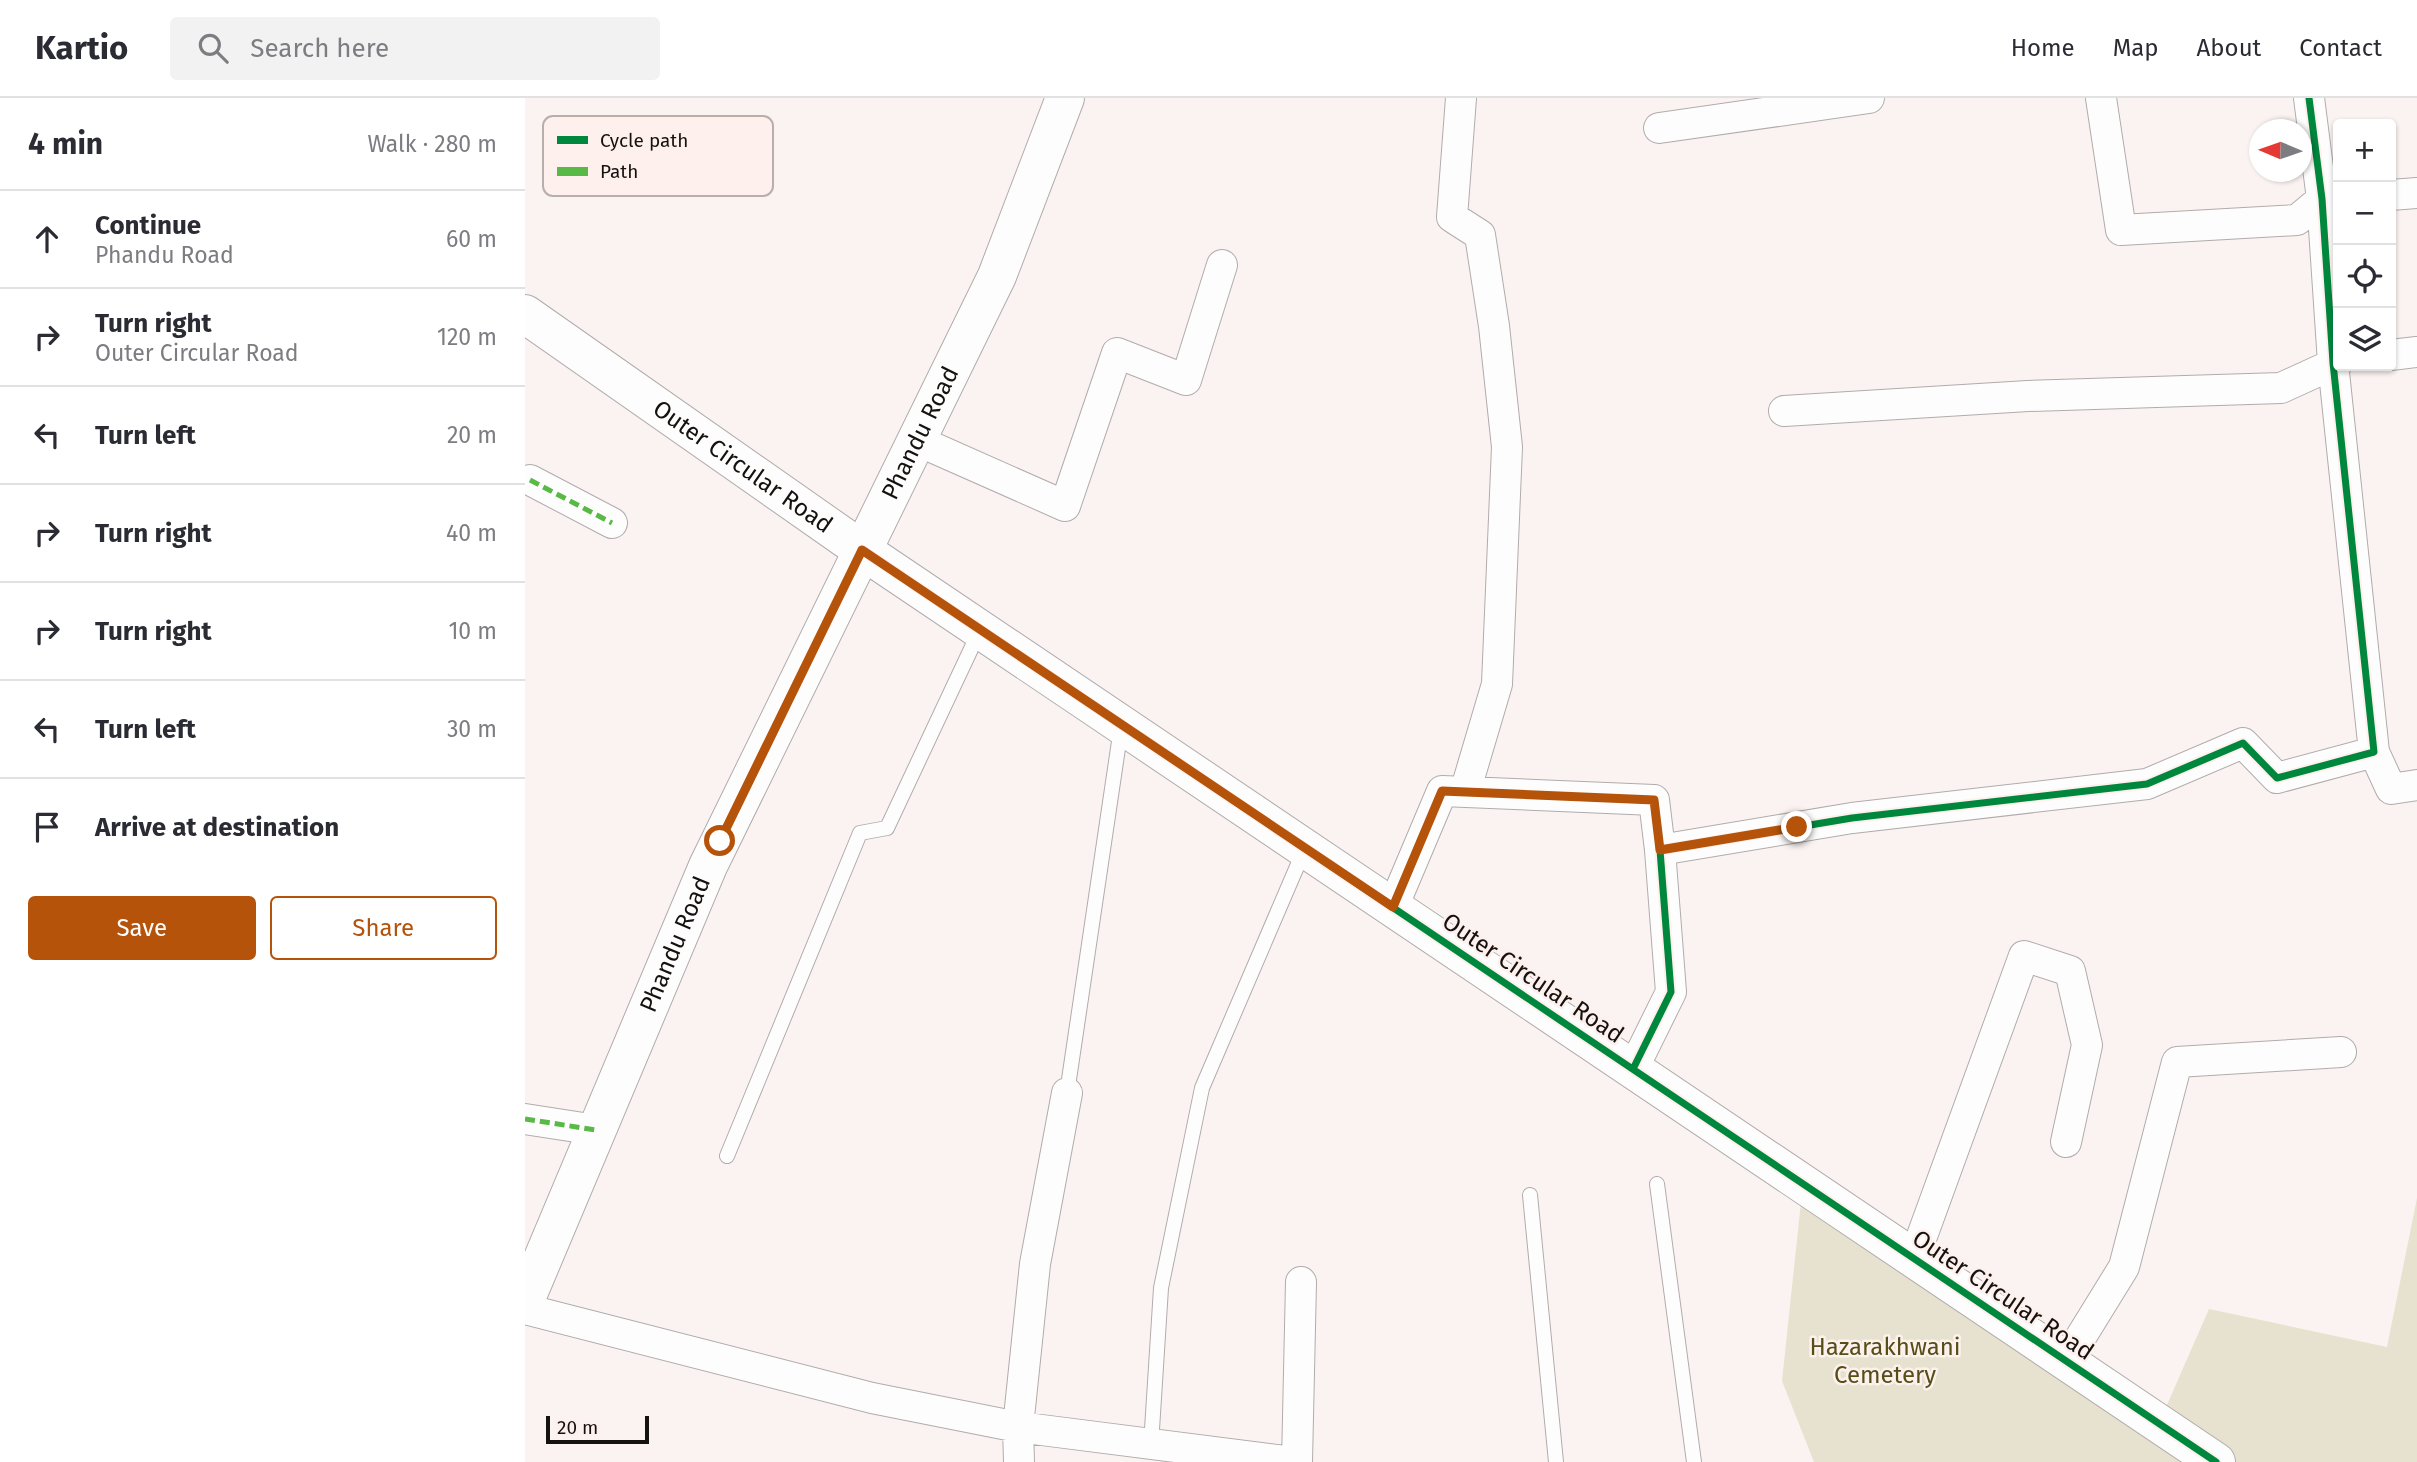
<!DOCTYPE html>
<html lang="en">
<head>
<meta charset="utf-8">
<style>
	:root { --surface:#fff; --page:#f2f2f3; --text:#2b2b33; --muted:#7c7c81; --line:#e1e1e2; --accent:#b45309 }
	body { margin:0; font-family:"Fira Sans",sans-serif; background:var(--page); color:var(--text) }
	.controls { position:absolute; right:21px; top:21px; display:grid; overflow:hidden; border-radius:7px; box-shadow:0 2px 5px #0004 }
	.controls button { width:63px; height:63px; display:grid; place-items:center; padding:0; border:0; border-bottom:2px solid var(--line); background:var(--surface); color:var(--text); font:35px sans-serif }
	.compass { position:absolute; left:1724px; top:21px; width:63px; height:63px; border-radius:50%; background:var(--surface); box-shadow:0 2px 5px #0004; rotate:272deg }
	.scale { position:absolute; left:21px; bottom:18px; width:103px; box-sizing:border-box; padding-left:7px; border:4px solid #15110f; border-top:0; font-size:19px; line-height:24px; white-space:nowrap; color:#15110f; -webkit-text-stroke:5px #fef1ed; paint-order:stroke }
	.stop { position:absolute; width:21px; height:21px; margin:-16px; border:5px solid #b45309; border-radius:50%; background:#fff }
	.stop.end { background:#b45309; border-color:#fff; box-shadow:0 2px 7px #0008 }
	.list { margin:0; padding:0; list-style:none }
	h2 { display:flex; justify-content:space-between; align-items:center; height:91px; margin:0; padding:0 28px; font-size:30px }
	h2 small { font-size:23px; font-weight:400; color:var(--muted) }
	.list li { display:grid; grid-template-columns:46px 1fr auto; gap:21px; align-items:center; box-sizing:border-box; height:98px; padding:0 28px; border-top:2px solid var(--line) }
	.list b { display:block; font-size:26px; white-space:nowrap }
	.list p { margin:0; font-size:23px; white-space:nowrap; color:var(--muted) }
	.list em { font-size:23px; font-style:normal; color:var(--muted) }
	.actions { display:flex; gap:14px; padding:21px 28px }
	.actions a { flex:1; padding:16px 0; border:2px solid var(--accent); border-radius:7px; text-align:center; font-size:24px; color:var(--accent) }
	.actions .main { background:var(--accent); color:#fff }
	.icon { flex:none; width:38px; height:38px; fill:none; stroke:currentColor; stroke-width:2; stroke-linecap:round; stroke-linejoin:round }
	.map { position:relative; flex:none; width:1892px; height:1364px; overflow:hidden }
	header { display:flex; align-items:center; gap:42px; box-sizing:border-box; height:98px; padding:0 35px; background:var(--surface); border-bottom:2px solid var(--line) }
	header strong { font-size:33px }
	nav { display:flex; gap:38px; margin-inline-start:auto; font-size:24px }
	.search { width:490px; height:63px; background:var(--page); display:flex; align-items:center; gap:18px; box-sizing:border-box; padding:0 24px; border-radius:7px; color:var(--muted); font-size:26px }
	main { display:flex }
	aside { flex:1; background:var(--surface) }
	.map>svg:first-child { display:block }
</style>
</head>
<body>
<header>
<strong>Kartio</strong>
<div class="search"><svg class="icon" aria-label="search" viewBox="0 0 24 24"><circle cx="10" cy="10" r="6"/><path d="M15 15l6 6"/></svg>Search here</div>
<nav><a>Home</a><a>Map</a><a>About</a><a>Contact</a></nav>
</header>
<main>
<aside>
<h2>4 min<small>Walk · 280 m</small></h2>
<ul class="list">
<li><svg class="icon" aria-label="ahead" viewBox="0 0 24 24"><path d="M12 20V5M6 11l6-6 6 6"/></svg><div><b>Continue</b><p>Phandu Road</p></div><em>60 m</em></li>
<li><svg class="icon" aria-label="right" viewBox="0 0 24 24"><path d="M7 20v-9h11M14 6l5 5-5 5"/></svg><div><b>Turn right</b><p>Outer Circular Road</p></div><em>120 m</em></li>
<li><svg class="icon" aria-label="left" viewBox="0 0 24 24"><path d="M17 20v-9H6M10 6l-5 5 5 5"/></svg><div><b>Turn left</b></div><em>20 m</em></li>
<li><svg class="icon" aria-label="right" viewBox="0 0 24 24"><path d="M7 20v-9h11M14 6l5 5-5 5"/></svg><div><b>Turn right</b></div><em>40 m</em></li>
<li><svg class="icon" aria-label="right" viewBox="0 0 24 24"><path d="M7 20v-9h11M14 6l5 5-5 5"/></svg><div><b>Turn right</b></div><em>10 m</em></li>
<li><svg class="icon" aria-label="left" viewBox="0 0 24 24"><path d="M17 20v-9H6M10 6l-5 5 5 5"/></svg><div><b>Turn left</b></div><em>30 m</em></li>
<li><svg class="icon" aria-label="arrive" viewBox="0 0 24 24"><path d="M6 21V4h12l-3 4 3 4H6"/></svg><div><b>Arrive at destination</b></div></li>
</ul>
<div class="actions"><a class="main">Save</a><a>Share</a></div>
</aside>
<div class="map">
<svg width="1892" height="1364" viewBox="0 0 1892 1364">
	<rect width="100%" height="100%" fill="#faf3f1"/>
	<path fill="#e6e2cf" d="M1278 1085 1634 1325 1684 1211 1862 1249 1892 1100V1364H1289L1257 1283Z"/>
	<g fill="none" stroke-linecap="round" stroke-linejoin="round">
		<defs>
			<path id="lane" d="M542 995 596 630
				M202 1058 335 735 362 730 454 534
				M1132 1086 1169 1364
				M1005 1097 1031 1364
				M626 1347 636 1190 677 990 780 750"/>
			<path id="street" d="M936 0 927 119 955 137 969 228 982 349 972 586 940 694
				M1576 0 1596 132 1772 122 1797 101 1813 100
				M1134 30 1344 0
				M1866 97 1892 95
				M1866 257 1892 254
				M1259 313 1503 298 1756 290 1813 264
				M391 342 540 408 592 255 661 282 697 167
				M5 382 87 425
				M1849 654 1866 691 1892 687
				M868 809 917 693 1129 702 1135 752
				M1108 971 1146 894 1135 752 1327 720 1622 686 1718 645 1752 680 1849 654 1808 265 1797 101 1784 0
				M0 1021 71 1032
				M1389 1160 1499 858 1545 873 1562 947 1541 1044
				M0 1211 347 1300 493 1329 768 1364
				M1541 1263 1599 1169 1652 964 1816 954
				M494 1364 493 1329 510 1166 542 995
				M772 1364 776 1184"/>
			<g id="secondary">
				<path id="s1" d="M0 216 337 452 1691 1364"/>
			</g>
			<g id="primary">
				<path id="s2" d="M0 1203 183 768 472 178 540 0"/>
			</g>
		</defs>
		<use href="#lane" stroke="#b1acab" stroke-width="16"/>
		<use href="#street" stroke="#b1acab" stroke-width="32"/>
		<use href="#secondary" stroke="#b1acab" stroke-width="40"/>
		<use href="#primary" stroke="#b1acab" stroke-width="40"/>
		<use href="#lane" stroke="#fefdfd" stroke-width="14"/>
		<use href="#street" stroke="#fefdfd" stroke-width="30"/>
		<use href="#secondary" stroke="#fefdfd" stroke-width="38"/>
		<use href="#primary" stroke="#fefdfd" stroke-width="38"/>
		<path stroke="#58b947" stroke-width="5" stroke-dasharray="10 5" stroke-linecap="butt" d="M5 382 87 425
			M0 1021 71 1032"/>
		<defs>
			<path id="cycleway" d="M337 452 1691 1364
				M1108 971 1146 894 1135 752 1327 720 1622 686 1718 645 1752 680 1849 654 1808 265 1797 101 1784 0"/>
		</defs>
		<use href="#cycleway" stroke="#fef1ed" stroke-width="11"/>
		<use href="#cycleway" stroke="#00873e" stroke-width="7"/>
	</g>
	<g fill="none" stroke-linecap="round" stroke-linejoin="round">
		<path stroke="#b45309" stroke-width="9" d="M195 743 337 452 868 809 917 693 1129 702 1135 752 1272 729"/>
	</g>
	<g text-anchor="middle" stroke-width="5" stroke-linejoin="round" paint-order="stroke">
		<g font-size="24" fill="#15110f" stroke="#fef1ed">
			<text dy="8" stroke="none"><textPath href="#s2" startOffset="954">Phandu Road</textPath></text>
			<text dy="8" stroke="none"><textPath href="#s1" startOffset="266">Outer Circular Road</textPath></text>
			<text dy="8" stroke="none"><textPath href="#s2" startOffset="387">Phandu Road</textPath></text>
			<text transform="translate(1008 880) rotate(34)" y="8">Outer Circular Road</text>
			<text transform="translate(1478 1197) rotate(34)" y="8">Outer Circular Road</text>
		</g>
		<g font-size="24" fill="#534f16" stroke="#fef1ed">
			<text x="1360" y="1257">Hazarakhwani<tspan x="1360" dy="28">Cemetery</tspan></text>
		</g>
	</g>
	<rect x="18" y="18" width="230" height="80" rx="10" fill="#fef1ed" stroke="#b8aeaa" stroke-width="2"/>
	<rect x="32" y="38" width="31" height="8" fill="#00873e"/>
	<rect x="32" y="69" width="31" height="9" fill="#58b947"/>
	<g font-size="19" fill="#15110f">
		<text x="75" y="49">Cycle path</text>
		<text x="75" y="80">Path</text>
	</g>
</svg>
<div class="controls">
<button>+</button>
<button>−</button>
<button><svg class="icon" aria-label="locate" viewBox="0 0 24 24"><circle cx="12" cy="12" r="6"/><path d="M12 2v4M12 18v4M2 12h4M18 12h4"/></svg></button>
<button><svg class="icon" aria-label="layers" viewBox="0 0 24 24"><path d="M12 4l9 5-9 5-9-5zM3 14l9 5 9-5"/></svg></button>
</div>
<svg class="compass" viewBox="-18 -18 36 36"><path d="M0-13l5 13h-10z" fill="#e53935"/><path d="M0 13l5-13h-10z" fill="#7c7c81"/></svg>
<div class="scale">20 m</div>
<div class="stop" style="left:195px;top:743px"></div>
<div class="stop end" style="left:1272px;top:729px"></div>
</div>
</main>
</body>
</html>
